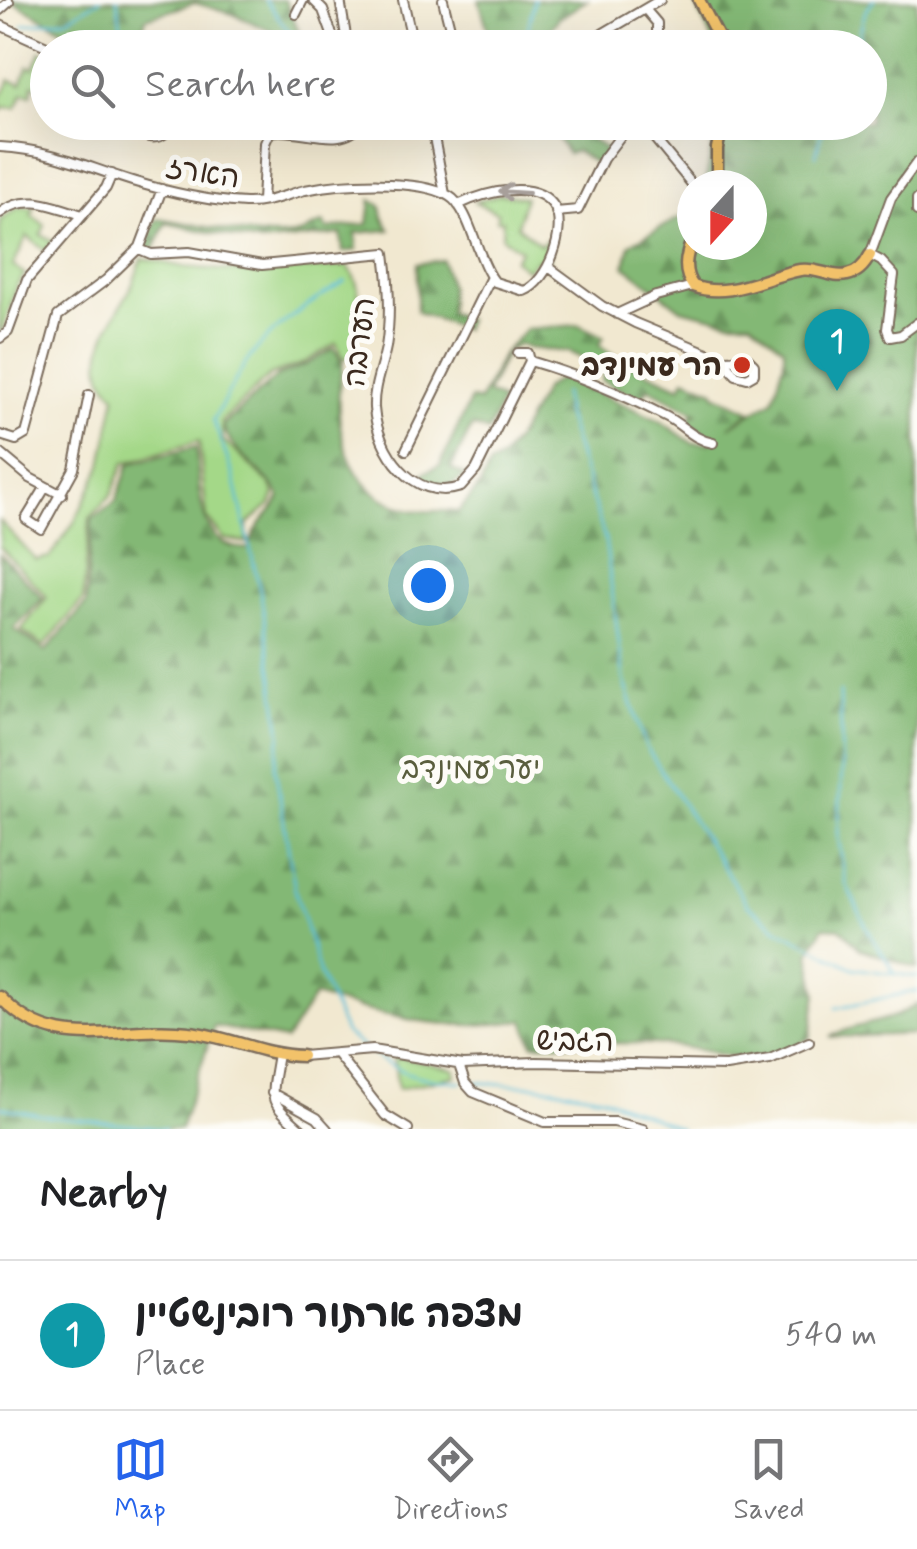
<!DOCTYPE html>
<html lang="en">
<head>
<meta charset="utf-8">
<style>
	:root { --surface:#fff; --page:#f2f2f2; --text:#202124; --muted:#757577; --line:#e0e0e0; --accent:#2563eb }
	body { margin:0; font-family:Mynerve,"Playpen Sans Hebrew",sans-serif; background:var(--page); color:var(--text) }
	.compass { position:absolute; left:677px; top:170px; width:90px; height:90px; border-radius:50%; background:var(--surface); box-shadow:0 10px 40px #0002; rotate:201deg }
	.you { position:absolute; left:428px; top:585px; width:35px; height:35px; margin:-25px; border:8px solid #fff; border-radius:50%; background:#1a73e8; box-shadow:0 0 0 15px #1a73e833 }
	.badge { display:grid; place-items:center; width:65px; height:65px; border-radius:50%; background:var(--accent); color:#fff; font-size:32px; font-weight:700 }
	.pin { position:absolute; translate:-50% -82px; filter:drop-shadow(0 2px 5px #0008) }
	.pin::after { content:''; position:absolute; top:52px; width:35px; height:30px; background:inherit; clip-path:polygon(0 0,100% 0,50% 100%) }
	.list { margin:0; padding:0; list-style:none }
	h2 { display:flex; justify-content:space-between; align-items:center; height:130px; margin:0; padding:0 40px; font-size:42px }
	h2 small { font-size:32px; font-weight:400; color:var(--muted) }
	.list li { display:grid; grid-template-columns:65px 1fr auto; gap:30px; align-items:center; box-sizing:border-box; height:150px; padding:0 40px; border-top:2px solid var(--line) }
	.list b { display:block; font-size:38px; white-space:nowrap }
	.list p { margin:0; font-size:32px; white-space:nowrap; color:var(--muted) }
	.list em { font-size:32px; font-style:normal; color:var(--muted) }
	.icon { flex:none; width:55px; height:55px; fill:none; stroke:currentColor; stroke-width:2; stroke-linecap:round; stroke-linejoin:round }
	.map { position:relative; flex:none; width:917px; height:1129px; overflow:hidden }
	.search { position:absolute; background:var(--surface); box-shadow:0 10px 40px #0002; left:30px; right:30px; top:30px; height:110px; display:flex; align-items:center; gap:25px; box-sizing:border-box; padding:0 35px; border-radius:55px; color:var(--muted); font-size:38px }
	.sheet { height:280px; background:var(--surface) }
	nav { display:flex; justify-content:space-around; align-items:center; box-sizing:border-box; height:140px; border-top:2px solid var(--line); background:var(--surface); font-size:28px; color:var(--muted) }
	nav a { display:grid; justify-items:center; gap:5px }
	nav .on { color:var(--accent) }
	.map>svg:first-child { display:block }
</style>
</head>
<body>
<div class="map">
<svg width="917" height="1129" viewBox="0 0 917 1129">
	<defs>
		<pattern id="forest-firs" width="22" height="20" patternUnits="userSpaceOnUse" patternTransform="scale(2.5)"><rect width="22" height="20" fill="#83b874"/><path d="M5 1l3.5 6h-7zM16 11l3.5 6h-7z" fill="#6c965f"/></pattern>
	</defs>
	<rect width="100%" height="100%" fill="#fdfcf7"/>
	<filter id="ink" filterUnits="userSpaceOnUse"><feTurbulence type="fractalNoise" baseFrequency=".01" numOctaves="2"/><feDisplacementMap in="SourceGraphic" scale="20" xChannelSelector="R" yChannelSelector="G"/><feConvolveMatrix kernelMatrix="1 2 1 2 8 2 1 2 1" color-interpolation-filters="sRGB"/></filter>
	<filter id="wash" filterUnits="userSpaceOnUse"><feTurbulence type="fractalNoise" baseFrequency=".0048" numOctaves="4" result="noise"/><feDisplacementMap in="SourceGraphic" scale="40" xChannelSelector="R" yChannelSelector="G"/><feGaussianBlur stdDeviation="2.25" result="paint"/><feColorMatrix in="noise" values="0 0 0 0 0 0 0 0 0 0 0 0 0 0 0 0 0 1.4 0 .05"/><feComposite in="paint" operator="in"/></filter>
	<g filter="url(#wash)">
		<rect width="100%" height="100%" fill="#f1e8d0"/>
		<path fill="#a4d888" stroke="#708153" stroke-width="2.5" d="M41 51 47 54V87L33 85 31 95 23 93 16 108 3 107 0 112V93L3 94 10 80 21 84 28 66 34 68Z
			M500 194 525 197 517 226 541 245 546 240 550 241 548 269 537 259 527 270 514 260 521 250 502 237 503 220H497L498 213 475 202Z
			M35 207 31 215 45 225 41 235 53 241 45 251 27 236 13 266 25 274 17 285 4 327 0 332V220L18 208Z
			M142 258 184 267 250 272 347 266C368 288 356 328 353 356L343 359 336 343 304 363 270 375 222 421 223 440 269 483 275 494 271 504 247 525V543L224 539 207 518 199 441 124 463 112 494 90 518 83 600 44 646 21 630 47 597 0 547V521L36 560 50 557 75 521 102 465 116 395C83 368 109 325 127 295 134 284 137 270 142 258Z
			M393 1056 449 1068 455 1070V1076L398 1089Z"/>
		<path fill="url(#forest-firs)" stroke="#5f7149" stroke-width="2.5" d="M10 0H285L305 46 233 14 195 3 146 18 137 47H83L62 29Z
			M479 0H587L558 19 537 48 493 47Z
			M694 0H917V174L910 205 917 227V968L860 949 840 928 824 927 809 954 817 994 810 1038C744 1074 731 1051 667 1045 623 1041 577 1044 533 1044L524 1020C450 1034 384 1016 314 996L286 1040 214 1026 180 1129H0V554L43 598 14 629 46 651 86 604 92 519 116 501 129 464 196 447C200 483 195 553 249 548 256 520 272 517 280 496 265 469 231 455 223 425L277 376 308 364 334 348 343 364C330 421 344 494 411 510 427 513 442 509 458 512L480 486 490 465 502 458 519 435 545 388 562 377 659 420 692 443H710L711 439 689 423 692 414H698L648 388 641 399 602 381 605 369 569 352 528 348 519 344 507 351 487 393 502 400 488 432 472 426 451 469 466 476 449 486 422 481 424 473 440 465 471 399 479 402 503 354 526 329 579 325 604 337 599 345 622 361 681 387 685 378 714 390 715 394 751 411 729 427 773 400 784 362V348L751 321H731L681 309 625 266 630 244 692 211V245H752V185H705L716 123 870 122V48L715 47Z
			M570 123H599L587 135 606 150 596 164 576 151 568 154 556 136Z
			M371 200 381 206 383 217 390 230 356 233 357 250 343 252 341 234 261 243 166 223 154 249 146 247 156 220 161 219C196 223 272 244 303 233 312 230 314 224 324 223L327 229 368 224Z
			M442 260 450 288 449 312 467 320 463 329 417 312V264Z
			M917 1003V1034L830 1037C858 1021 894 1024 917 1003Z"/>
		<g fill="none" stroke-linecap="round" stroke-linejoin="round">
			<path stroke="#5abed8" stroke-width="2.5" d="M117 0 124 48
				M265 0 302 48
				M23 25 67 19 100 0
				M524 48 534 0
				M856 48 865 12 874 0
				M816 155 824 122
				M345 281C311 303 272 326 248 360 235 378 225 401 213 420L233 474 261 595 281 734 275 767 295 890 320 975 345 1033 366 1049
				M563 393 566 415 605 539 624 680 646 747 747 904 778 929 853 968 917 977
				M840 692 842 768 838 836 846 884 868 930 894 972
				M836 1008 917 991
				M372 1053C404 1077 424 1079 462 1082
				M470 1082 538 1086 603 1097 681 1129
				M0 1107 51 1117 165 1129"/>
		</g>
	</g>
	<g filter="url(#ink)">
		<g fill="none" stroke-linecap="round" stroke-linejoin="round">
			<defs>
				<path id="minor" d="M313 0 323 10 337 48
					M340 0 348 48
					M403 0 414 48
					M443 0 455 48
					M645 9 657 23V48
					M0 10 9 2
					M296 14 303 0
					M0 25 51 48
					M578 48 660 0
					M130 122C143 141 162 144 174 122
					M431 122 445 194
					M511 122H535
					M641 122 691 183
					M0 147C53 150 83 166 132 181 168 192 208 201 245 203 266 204 285 195 305 190 339 183 418 178 449 196 471 209 477 261 495 282L524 291C548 282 567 230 555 208 537 177 483 193 458 205
					M917 162 891 198 870 255 881 261 894 275 887 329 890 337 901 335 917 323
					M917 199V211
					M262 201 265 143 270 132C297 125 343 152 361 122
					M556 212 578 210 603 159 631 122
					M0 213C26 193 53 206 82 215
					M139 249 151 254 189 252 262 265 385 253C389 283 391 316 386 347 382 368 373 386 374 408 377 450 413 503 461 487L476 470 530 361 528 353H518
					M550 268 602 306 635 323 724 360 748 359 754 365V374L747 378 736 375 724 360
					M617 314 656 296 693 286
					M0 338 8 332 27 280 106 188 112 174
					M530 361C578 375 622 394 667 417 684 426 694 440 713 443
					M0 435 16 440 26 434 58 316 106 280 140 247 162 189
					M406 450 491 277
					M0 453 30 478 62 495
					M45 488 26 519 41 529 74 469 89 395
					M278 1054C271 1098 265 1099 301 1129
					M337 1054 385 1115 408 1129
					M302 1056 372 1050 463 1065 536 1062 726 1066 770 1059 809 1042
					M459 1065 465 1083 473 1092 545 1122H614L643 1129
					M272 1093 317 1118 327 1129"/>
				<path id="major" d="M699 0 724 48
					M717 185V148L723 122
					M692 240C686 256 682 271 693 286 728 300 766 276 800 270 817 267 832 279 847 275 858 273 865 265 870 255
					M0 997C57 1058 118 1023 189 1032 228 1036 262 1055 302 1056"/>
			</defs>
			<use href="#minor" stroke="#7b6c5c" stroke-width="12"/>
			<use href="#major" stroke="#7b6c5c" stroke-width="15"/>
			<use href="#minor" stroke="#fff" stroke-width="8"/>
			<use href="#major" stroke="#f2c26a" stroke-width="10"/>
		</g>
		<defs><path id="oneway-shaft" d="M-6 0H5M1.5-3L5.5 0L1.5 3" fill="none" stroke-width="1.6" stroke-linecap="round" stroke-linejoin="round" transform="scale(2.5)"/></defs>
		<use stroke="#a79f9a" href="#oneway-shaft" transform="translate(514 192) rotate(-176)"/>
	</g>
	<circle fill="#c8321e" stroke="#fdfcf7" stroke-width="4" cx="742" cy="365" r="10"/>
	<g text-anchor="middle" stroke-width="10" stroke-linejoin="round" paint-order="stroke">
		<g font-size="30" fill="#3b2a1e" stroke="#fdfcf7">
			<text transform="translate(203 172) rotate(9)" y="10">הארז</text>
			<text transform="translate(359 342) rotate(-83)" y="10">הערבה</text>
			<text transform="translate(575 1040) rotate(1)" y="10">הגביש</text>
		</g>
		<g font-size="30" font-weight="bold" fill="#3b2a1e" stroke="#fdfcf7" text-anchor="end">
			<text x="722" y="375">הר עמינדב</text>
		</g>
		<g font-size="30" fill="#5a5e3e" stroke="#fdfcf7">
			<text x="471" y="778">יער עמינדב</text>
		</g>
	</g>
</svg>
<svg class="compass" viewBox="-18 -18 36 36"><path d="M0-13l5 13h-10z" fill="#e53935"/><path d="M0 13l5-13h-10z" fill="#757577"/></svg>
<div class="you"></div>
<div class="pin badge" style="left:837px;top:391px;background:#0f9aa8">1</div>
<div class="search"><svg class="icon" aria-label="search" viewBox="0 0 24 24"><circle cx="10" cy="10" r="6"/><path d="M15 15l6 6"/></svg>Search here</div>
</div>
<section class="sheet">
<h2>Nearby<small></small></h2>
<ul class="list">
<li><span class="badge" style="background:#0f9aa8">1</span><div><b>מצפה ארתור רובינשטיין</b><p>Place</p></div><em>540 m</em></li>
</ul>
</section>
<nav>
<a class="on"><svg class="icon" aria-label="map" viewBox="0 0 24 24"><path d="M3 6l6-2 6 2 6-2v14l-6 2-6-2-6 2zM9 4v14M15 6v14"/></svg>Map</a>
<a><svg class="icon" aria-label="directions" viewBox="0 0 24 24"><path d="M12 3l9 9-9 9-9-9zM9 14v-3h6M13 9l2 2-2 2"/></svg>Directions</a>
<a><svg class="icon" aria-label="saved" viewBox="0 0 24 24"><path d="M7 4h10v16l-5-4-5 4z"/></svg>Saved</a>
</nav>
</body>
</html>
